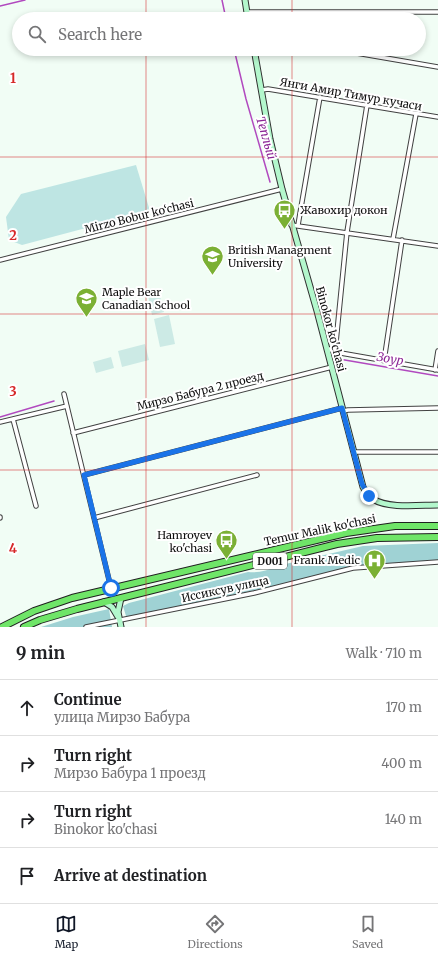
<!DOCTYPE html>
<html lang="en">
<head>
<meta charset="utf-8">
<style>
	:root { --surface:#fff; --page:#f6f6f6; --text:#202124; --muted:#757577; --line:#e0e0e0; --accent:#111827 }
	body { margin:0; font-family:Merriweather,serif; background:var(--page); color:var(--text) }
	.stop { position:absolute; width:12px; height:12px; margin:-9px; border:3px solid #1a73e8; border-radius:50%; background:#fff }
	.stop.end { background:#1a73e8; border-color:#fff; box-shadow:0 1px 4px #0008 }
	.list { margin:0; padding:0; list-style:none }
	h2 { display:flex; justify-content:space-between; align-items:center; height:52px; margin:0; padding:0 16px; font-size:17px }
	h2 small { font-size:13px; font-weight:400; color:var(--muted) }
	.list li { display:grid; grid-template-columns:26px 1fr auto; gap:12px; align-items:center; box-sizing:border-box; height:56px; padding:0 16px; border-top:1px solid var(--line) }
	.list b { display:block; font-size:15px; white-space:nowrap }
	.list p { margin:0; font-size:13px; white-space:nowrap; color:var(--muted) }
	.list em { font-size:13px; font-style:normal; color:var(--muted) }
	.icon { flex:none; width:22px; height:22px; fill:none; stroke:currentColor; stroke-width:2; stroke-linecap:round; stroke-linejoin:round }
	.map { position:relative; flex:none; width:438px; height:627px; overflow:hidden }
	.search { position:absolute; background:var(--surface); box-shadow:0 2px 6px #0003; left:12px; right:12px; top:12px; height:44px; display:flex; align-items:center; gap:10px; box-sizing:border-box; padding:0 14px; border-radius:22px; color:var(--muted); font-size:15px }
	.sheet { height:276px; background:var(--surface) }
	nav { display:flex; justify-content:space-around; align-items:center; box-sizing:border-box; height:56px; border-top:1px solid var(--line); background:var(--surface); font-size:11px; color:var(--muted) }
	nav a { display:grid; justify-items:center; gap:2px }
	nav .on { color:var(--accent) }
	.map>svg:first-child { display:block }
</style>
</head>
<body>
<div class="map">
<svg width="438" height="627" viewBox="0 0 438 627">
	<rect width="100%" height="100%" fill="#f1fdf5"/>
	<path fill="#bee5e3" d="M136 165 150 211 22 245 9 240 6 217 21 194Z"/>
	<path fill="#9fd2d4" d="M438 543V562L365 566 254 593 133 618 126 616 123 606 129 603 248 572C259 573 267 571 277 566L363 546Z
		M109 609 112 627H41L73 617Z"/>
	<path fill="#cceae5" d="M159 292 164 312 152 315 148 295Z
		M169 315 175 344 160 347 154 319Z
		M145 344 149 360 122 367 118 351Z
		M111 357 114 368 96 373 93 362Z"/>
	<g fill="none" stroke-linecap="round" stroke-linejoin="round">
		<path stroke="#b149bf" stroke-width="1.5" d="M222 0 226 19
			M0 6 25 0
			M234 49 246 99 270 182
			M339 359 438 376
			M0 417 54 401"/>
		<defs>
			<path id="street" d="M247 12H438
				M318 49 339 50 438 67
				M262 90 268 89 438 117
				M291 225 438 246
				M298 225 320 97
				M393 239 416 114
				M0 260 282 189
				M327 348 335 352 438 370
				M335 352 347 232 367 105
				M384 361 402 240
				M435 370 438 351
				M64 394 111 588
				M343 411 348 410 438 408
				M13 419 36 506
				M0 422 67 406
				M73 433 332 367
				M354 452H438
				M84 475 342 408
				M0 517V518
				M94 518 257 475
				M86 627 254 593 353 568 438 562"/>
			<path id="secondary" d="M245 0 248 19
				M254 49 270 139 282 189 317 311 363 487C366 492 368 497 373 499 388 509 420 505 438 505
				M104 602 112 607 118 617
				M121 627 118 612 121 598"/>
			<path id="highway" d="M2 627 34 611 72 598 346 533 395 526H438
				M24 627 40 620 77 609 337 544 377 538 438 537"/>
		</defs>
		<use href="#street" stroke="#414141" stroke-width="5.5"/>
		<use href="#secondary" stroke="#303030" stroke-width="7"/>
		<use href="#highway" stroke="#1f1f1f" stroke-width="8"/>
		<use href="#street" stroke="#fff" stroke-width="3.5"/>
		<use href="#secondary" stroke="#b3f7cc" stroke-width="5"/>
		<use href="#highway" stroke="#6fe568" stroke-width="6"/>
	</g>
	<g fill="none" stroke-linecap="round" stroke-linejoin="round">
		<path stroke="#1a73e8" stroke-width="5" d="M111 588 84 475 342 408 362 484 369 496"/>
	</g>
	<path fill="none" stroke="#d62828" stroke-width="1" stroke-opacity="0.55" d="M146 0V19M292 0V19M146 49V627M292 49V627M0 157H438M0 314H438M0 470H438"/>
	<defs>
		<symbol id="bus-pin" viewBox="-11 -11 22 30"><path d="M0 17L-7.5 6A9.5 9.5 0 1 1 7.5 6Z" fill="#7bb034" stroke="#fff"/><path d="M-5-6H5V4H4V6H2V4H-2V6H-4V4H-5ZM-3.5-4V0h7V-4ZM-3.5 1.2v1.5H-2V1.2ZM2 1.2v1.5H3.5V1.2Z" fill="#fff"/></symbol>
		<symbol id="university-pin" viewBox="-11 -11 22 30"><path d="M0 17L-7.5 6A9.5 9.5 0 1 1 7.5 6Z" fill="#7bb034" stroke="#fff"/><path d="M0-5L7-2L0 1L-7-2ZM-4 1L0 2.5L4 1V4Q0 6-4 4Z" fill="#fff"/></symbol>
		<symbol id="school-pin" viewBox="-11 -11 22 30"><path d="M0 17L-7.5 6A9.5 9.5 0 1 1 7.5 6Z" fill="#7bb034" stroke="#fff"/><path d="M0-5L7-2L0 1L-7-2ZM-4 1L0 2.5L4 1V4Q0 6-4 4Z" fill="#fff"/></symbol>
		<symbol id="hospital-pin" viewBox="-11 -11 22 30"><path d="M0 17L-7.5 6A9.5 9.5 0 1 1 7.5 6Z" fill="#7bb034" stroke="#fff"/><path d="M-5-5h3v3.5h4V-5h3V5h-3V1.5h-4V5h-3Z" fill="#fff"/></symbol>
	</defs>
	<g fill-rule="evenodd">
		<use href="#bus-pin" x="272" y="198" width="25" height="34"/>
		<use href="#university-pin" x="200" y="244" width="25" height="34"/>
		<use href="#school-pin" x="74" y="286" width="25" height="34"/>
		<use href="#bus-pin" x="214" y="528" width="25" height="34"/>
		<use href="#hospital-pin" x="362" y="548" width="25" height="34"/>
	</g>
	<g text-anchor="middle" stroke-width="4" stroke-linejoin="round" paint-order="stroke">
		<rect fill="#fff" stroke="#565656" stroke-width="1" x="253" y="553" width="34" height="16" rx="3"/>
		<g font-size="10" font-weight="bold" fill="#0e0e0e">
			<text x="270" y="565">D001</text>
		</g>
		<g font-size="11" fill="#0e0e0e" stroke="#fff">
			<text transform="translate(351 94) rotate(10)" y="4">Янги Амир Тимур кучаси</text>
			<text transform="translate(139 216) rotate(-14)" y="4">Mirzo Bobur ko‘chasi</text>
			<text transform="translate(331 329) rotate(75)" y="4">Binokor ko'chasi</text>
			<text transform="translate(200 391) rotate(-14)" y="4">Мирзо Бабура 2 проезд</text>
			<text transform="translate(320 530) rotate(-12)" y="4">Temur Malik ko'chasi</text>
			<text transform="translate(225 589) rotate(-12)" y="4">Иссиксув улица</text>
		</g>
		<g font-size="11" fill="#0e0e0e" stroke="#fff" text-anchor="start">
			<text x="300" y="214">Жавохир докон</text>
			<text x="228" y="254">British Managment<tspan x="228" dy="13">University</tspan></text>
			<text x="102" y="296">Maple Bear<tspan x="102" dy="13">Canadian School</tspan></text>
			<text x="212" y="539" text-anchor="end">Hamroyev<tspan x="212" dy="13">ko'chasi</tspan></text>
			<text x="360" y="564" text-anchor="end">Frank Medic</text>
		</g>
		<g font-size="12" font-style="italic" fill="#8a2494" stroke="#fff">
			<text transform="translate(266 138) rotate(74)" y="4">Теплый</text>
			<text transform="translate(390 359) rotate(10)" y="4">Зоур</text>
		</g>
	</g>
	<g font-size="13" text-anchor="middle" font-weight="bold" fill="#d62828" stroke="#fff" stroke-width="4" stroke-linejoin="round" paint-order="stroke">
		<text x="13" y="83">1</text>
		<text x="13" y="240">2</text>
		<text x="13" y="396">3</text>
		<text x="13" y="553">4</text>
	</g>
</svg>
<div class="stop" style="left:111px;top:588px"></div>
<div class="stop end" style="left:369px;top:496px"></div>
<div class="search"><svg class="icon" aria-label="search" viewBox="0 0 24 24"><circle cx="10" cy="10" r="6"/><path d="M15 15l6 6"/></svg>Search here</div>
</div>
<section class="sheet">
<h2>9 min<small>Walk · 710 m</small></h2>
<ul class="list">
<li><svg class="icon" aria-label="ahead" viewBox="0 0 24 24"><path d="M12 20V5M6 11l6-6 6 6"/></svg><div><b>Continue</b><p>улица Мирзо Бабура</p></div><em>170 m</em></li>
<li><svg class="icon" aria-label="right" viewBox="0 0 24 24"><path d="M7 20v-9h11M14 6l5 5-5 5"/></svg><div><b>Turn right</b><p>Мирзо Бабура 1 проезд</p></div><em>400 m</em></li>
<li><svg class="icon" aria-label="right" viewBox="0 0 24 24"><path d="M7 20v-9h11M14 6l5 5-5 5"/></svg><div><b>Turn right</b><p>Binokor ko'chasi</p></div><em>140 m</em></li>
<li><svg class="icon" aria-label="arrive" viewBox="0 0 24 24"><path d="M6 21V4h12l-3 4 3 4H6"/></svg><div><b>Arrive at destination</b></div></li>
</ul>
</section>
<nav>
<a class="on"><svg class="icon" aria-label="map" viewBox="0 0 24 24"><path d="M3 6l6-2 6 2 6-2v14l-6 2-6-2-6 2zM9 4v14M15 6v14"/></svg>Map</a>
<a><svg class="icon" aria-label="directions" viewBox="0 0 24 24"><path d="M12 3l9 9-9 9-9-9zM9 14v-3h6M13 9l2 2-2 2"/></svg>Directions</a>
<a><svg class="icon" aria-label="saved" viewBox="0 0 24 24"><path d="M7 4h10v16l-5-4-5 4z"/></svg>Saved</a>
</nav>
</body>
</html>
